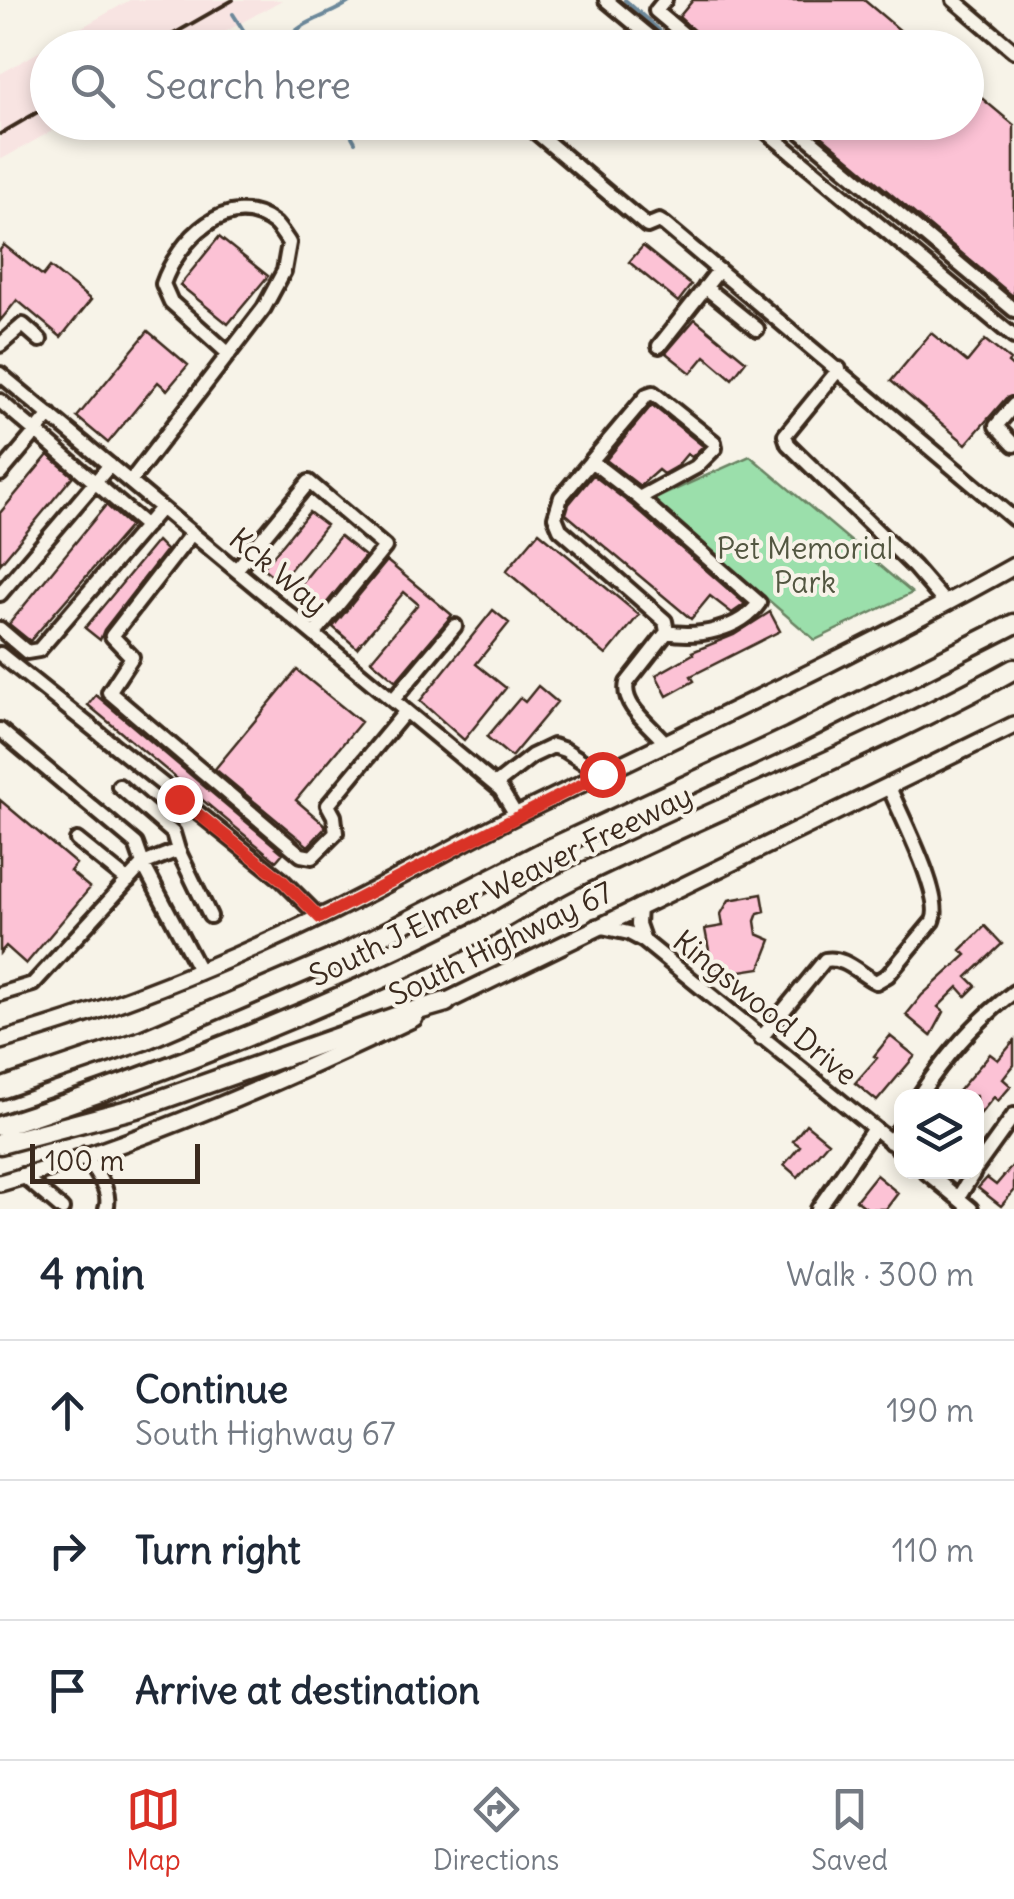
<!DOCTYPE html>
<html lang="en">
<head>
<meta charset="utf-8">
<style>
	:root { --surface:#fff; --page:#f6f6f7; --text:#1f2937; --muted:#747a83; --line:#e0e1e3; --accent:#d93025 }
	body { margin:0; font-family:Delius,sans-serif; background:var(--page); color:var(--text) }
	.controls { position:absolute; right:30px; bottom:30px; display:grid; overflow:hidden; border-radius:20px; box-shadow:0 5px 15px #0003 }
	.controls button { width:90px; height:90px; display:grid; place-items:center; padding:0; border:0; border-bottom:2px solid var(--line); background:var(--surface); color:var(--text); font:50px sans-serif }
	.scale { position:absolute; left:30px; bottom:25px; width:170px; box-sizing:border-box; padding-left:10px; border:5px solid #3b2a1e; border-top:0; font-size:28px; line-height:35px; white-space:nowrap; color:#3b2a1e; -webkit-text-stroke:8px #f7f3e8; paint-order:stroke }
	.stop { position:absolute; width:30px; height:30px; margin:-22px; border:8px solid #d93025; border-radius:50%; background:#fff }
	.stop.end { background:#d93025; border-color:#fff; box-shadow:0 2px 10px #0008 }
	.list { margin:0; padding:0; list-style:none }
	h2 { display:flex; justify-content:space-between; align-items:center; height:130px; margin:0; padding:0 40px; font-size:42px }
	h2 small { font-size:32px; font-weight:400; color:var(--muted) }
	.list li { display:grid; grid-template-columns:65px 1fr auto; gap:30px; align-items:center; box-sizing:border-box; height:140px; padding:0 40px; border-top:2px solid var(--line) }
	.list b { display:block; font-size:38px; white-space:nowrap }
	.list p { margin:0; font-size:32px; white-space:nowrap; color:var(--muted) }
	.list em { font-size:32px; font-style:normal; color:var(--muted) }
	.icon { flex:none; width:55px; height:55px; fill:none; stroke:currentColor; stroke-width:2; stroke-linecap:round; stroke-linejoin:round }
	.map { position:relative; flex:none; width:1014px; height:1209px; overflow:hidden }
	.search { position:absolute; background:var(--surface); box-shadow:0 5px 15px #0003; left:30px; right:30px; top:30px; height:110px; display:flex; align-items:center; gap:25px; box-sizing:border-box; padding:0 35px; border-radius:55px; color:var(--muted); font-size:38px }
	.sheet { height:550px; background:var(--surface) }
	nav { display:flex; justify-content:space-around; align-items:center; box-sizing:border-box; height:140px; border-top:2px solid var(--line); background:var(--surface); font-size:28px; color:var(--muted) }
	nav a { display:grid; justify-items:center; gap:5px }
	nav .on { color:var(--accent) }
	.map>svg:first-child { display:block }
</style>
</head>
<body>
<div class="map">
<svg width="1014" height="1209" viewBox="0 0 1014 1209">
	<rect width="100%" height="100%" fill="#f7f3e8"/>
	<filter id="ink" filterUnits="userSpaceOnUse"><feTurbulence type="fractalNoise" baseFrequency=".01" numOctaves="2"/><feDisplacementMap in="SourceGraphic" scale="20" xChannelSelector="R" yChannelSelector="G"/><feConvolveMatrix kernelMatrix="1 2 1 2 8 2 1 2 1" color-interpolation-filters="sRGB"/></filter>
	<g filter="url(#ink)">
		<path fill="#f8e4e2" d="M130 0H282L198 47 48 48V122L66 123 0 160V74Z"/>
		<path fill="#9bdfab" stroke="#6b8464" stroke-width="2.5" d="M750 456 912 593 815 640 652 500Z"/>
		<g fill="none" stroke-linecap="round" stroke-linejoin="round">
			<path stroke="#6c889a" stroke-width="4" d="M625 0 679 48
				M233 14 247 36 296 48
				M286 43C296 21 333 16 352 0
				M344 122 355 142"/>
		</g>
		<path fill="#fcc2d5" stroke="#3b2a1e" stroke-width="2.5" d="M693 0H864L921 48H713L679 17Z
			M966 85 1014 125V297L805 122H966Z
			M219 237 268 276 228 324 180 285Z
			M4 245 43 276 50 267 91 300 61 337 17 300 0 321V250Z
			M643 246 691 285 678 302 629 262Z
			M695 319 746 361 732 379 705 356 691 373 666 353Z
			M148 331 188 365 167 390 158 382 108 443 77 417Z
			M931 333 967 362 985 340 1010 360 1008 363 1014 368V395L1006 398 966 444 891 381Z
			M652 405 703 446 692 457 687 454 677 466 663 474 658 470 640 486 606 460Z
			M48 455 73 476 0 564V513Z
			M593 475 633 506 745 604 732 613 710 596 691 619 592 536 566 514 569 504Z
			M106 505 130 526 30 641 9 624Z
			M309 512 326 525 280 582 263 568Z
			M539 532 639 615 606 655 506 571Z
			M340 536 365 556 316 616 291 596Z
			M157 541 166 550 104 630 100 640 85 628Z
			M387 561 452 615 396 681 371 660 418 604 404 592 357 648 333 627Z
			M493 610 509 623 476 664 506 688 464 740 420 701Z
			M770 612 780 631 691 676 694 681 667 696 656 675 693 654 692 652 734 635Z
			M297 670 361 722 296 800 325 825V828L308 846 215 769Z
			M538 686 557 702 511 757 487 737 520 698 525 702Z
			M96 695 283 853 276 861 88 705Z
			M0 800 76 864 70 871 90 888 26 964 6 946 0 953Z
			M762 894 765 911 758 913 755 921 757 934 771 940 760 968 728 973 717 969 716 962 711 961 705 929 723 926 721 914 729 900Z
			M985 926 1002 944 967 977 976 986 966 996 958 987 938 1007 944 1012 931 1036 906 1015 922 995 966 955 961 950Z
			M890 1036 915 1056 877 1101 855 1083 877 1058 874 1056Z
			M1014 1041V1065L1003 1079 1011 1086 998 1101 994 1097 976 1119V1096H954L990 1054 998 1060Z
			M806 1124 828 1142 798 1177 784 1165 800 1146 793 1141Z
			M1014 1164V1191L1001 1206 978 1188 987 1178 996 1185Z
			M876 1175 898 1193 886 1209H868L856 1200Z"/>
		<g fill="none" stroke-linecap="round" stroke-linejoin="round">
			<defs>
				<path id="minor" d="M606 0 664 48
					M665 0 656 11 700 48
					M954 0 1014 51
					M524 122 647 226 659 221 664 224 1014 519
					M755 122 1014 337
					M789 122 1014 310
					M705 287 757 329
					M0 345 23 325 40 340
					M659 346 719 270
					M839 369 785 435 788 444 914 567 946 604
					M0 374 501 790 516 815
					M0 401 146 526
					M1014 405 996 426 1014 445
					M591 461 639 498
					M0 474 50 415
					M130 482 264 308 284 271 289 243C285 237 280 229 275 224 228 187 177 242 163 284L171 302 229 354
					M192 533 112 636 132 657 109 692 301 855 312 857 336 833 334 816 328 805 406 711
					M236 570 309 482 385 547 314 634
					M0 594 110 465
					M0 629 27 652 39 650 161 508
					M0 654 282 880 320 918
					M393 700 455 626
					M0 730 136 844 143 864 200 972
					M666 744C652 726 621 706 627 683L667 632 665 621 560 529 555 517 561 497 647 395 653 393 714 442 715 448 696 467 639 498 759 603C740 630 697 638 667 632
					M495 785 532 756 553 746 565 750 602 774
					M77 840 128 881
					M178 850 210 916
					M639 906 638 924 644 941
					M597 926 629 933 644 941 902 1151
					M0 994 33 984 143 864 178 850 173 833 119 786
					M761 1038 825 960C845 956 859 974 876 982L888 975 933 921C944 897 900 814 889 787
					M919 1096C945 1057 976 1020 1014 992
					M890 1142 902 1125
					M85 1154C93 1171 113 1190 106 1209
					M976 1168 1014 1115
					M926 1172 971 1209
					M22 1175 62 1209
					M958 1198 974 1172
					M818 1209 873 1130"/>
				<path id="major" d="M439 1005 1014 725
					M0 1041C115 1009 224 964 331 912 395 881 456 845 519 814 685 733 853 656 1014 566
					M0 1183C142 1143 282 1081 414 1018"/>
				<path id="highway" d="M0 1089 144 1040 340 956 541 853 791 737 1014 624
					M0 1126C166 1072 328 1008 484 929 515 913 544 892 576 877 721 806 873 747 1014 669
					M0 1144 140 1107 404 1014 446 1002"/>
			</defs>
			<use href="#minor" stroke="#3b2a1e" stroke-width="20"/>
			<use href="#major" stroke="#3b2a1e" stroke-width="22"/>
			<use href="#highway" stroke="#3b2a1e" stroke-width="25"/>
			<use href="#minor" stroke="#f7f3e8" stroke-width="12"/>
			<use href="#major" stroke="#f7f3e8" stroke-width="15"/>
			<use href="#highway" stroke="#f7f3e8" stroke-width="18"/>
			<path stroke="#3b2a1e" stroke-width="4" d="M149 48 233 0
				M0 134 48 106"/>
		</g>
	</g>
	<g fill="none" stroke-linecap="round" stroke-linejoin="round" filter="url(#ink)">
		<path stroke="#d93025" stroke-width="12" d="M179 799 282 880 320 918 602 774"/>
	</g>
	<g text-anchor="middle" stroke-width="8" stroke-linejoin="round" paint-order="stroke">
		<g font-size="30" fill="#535741" stroke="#f7f3e8">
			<text x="805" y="559">Pet Memorial<tspan x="805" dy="34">Park</tspan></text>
		</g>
		<g font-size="30" fill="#3b2a1e" stroke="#f7f3e8">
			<text transform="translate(278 572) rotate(40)" y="10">Kck Way</text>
			<text transform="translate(501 886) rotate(-26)" y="10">South J Elmer Weaver Freeway</text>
			<text transform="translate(501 944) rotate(-26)" y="10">South Highway 67</text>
			<text transform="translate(765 1008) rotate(39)" y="10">Kingswood Drive</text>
		</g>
	</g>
</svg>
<div class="controls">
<button><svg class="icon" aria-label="layers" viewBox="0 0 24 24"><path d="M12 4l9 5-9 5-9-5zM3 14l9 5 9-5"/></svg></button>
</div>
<div class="scale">100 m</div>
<div class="stop" style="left:602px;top:774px"></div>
<div class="stop end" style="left:179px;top:799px"></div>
<div class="search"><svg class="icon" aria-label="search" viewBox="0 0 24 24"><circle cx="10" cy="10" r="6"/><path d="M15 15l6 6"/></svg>Search here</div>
</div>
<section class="sheet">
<h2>4 min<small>Walk · 300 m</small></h2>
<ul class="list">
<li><svg class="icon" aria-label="ahead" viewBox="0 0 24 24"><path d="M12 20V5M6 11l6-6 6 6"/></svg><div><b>Continue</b><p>South Highway 67</p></div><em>190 m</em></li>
<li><svg class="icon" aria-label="right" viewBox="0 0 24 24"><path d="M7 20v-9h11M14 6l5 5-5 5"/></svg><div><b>Turn right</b></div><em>110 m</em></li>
<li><svg class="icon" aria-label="arrive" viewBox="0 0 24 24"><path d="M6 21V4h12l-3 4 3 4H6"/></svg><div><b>Arrive at destination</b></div></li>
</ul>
</section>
<nav>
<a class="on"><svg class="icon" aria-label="map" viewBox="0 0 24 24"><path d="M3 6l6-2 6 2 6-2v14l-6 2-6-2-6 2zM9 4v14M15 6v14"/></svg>Map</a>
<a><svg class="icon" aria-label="directions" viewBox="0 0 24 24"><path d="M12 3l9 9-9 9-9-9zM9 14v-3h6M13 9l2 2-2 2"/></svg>Directions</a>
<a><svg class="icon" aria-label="saved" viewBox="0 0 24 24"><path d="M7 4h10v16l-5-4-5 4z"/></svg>Saved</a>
</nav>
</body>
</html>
